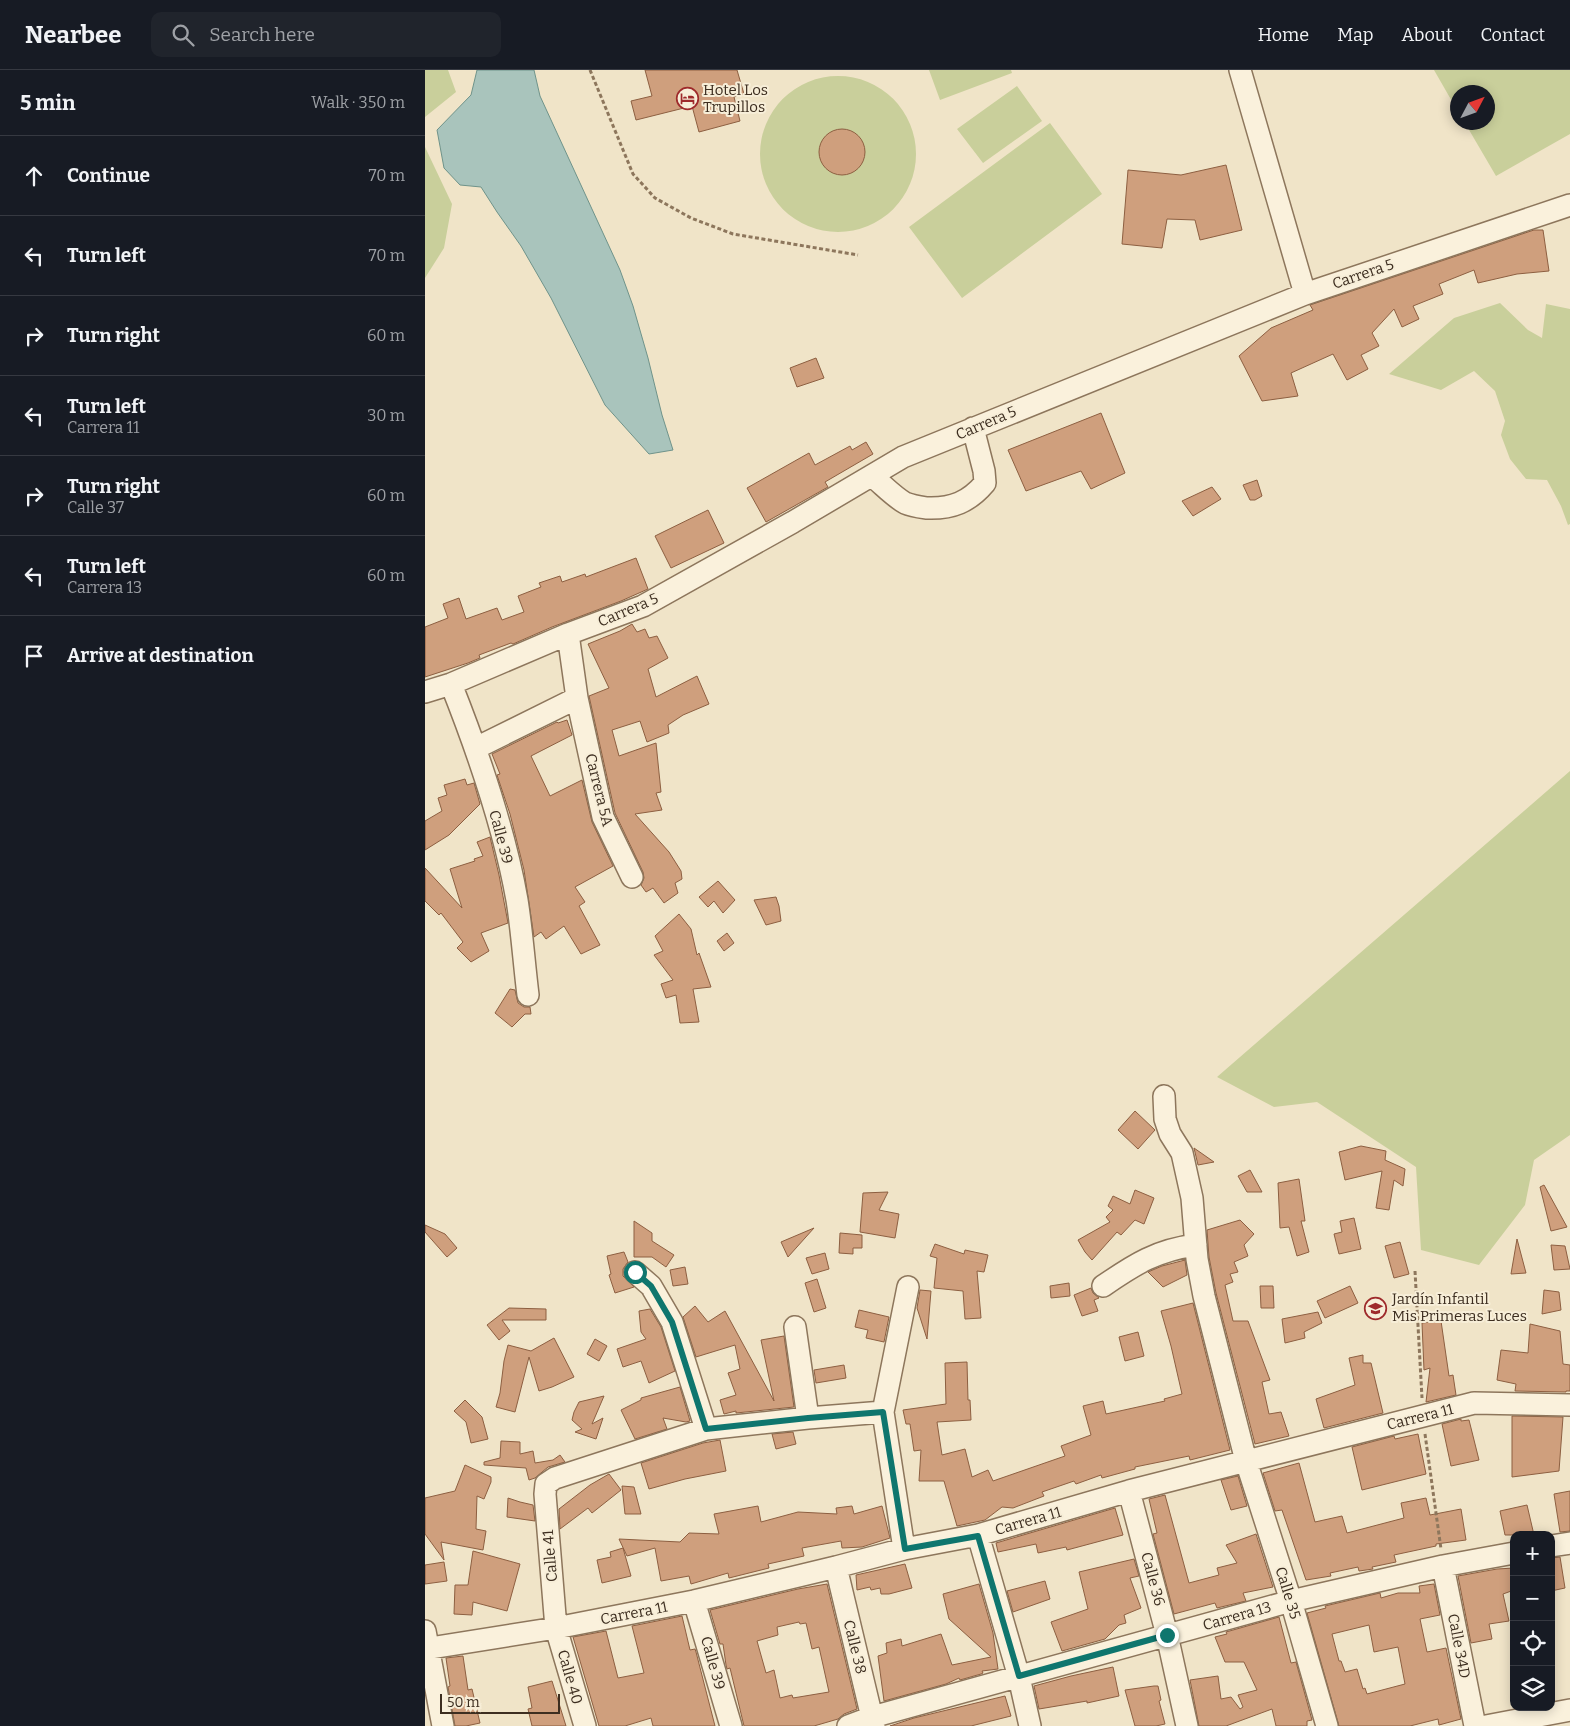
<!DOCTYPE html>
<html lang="en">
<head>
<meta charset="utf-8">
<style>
	:root { --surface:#171b24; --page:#20242c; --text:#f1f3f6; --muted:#9ea1a6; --line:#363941 }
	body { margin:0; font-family:Bitter,serif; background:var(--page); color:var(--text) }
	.controls { position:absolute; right:15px; bottom:15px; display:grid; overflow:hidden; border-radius:10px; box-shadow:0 2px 12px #0003 }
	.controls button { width:45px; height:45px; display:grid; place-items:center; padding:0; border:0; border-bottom:1px solid var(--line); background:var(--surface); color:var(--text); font:25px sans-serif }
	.compass { position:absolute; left:1025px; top:15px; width:45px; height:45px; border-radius:50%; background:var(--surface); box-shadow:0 2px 12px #0003; rotate:49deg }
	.scale { position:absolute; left:15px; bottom:12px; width:120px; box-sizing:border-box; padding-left:5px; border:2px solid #3d2e20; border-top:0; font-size:14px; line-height:18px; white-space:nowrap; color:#3d2e20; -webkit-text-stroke:4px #f7eed8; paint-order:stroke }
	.stop { position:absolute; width:15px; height:15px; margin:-11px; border:4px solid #0f766e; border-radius:50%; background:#fff }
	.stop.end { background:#0f766e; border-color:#fff; box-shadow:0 1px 5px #0008 }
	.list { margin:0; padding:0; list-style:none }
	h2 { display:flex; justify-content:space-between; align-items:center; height:65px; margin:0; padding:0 20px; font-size:21px }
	h2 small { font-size:16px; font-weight:400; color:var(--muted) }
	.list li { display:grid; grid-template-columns:32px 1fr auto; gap:15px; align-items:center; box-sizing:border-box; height:80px; padding:0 20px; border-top:1px solid var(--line) }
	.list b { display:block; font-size:19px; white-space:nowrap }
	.list p { margin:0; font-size:16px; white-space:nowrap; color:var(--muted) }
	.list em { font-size:16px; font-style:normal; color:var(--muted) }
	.icon { flex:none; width:28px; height:28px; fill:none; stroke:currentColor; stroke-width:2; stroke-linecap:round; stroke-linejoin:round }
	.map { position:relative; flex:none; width:1145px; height:1656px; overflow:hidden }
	header { display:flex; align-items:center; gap:30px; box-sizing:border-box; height:70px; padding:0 25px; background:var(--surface); border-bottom:1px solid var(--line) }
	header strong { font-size:24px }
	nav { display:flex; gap:28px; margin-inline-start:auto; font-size:18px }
	.search { width:350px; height:45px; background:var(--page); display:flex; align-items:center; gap:12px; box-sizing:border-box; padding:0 18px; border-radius:10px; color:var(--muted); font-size:19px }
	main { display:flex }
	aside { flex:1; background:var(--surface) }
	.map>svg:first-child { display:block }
</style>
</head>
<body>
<header>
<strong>Nearbee</strong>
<div class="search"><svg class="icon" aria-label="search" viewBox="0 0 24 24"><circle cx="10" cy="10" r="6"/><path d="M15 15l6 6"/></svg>Search here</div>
<nav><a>Home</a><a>Map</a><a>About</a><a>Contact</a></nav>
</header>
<main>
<aside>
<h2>5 min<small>Walk · 350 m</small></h2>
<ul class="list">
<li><svg class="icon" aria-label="ahead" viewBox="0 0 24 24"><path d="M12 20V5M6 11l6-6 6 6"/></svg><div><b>Continue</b></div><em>70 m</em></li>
<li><svg class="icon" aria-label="left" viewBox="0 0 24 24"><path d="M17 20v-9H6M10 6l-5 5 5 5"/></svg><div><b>Turn left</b></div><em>70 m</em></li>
<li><svg class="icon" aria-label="right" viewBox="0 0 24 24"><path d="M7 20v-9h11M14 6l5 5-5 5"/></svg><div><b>Turn right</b></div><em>60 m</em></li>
<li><svg class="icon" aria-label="left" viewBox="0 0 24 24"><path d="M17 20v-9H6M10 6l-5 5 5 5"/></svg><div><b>Turn left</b><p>Carrera 11</p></div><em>30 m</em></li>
<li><svg class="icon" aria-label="right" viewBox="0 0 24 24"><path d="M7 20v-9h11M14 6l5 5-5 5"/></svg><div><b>Turn right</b><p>Calle 37</p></div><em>60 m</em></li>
<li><svg class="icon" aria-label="left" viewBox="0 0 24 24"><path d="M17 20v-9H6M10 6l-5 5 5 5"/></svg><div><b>Turn left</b><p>Carrera 13</p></div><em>60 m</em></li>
<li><svg class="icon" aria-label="arrive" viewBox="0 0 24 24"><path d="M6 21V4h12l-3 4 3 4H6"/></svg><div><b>Arrive at destination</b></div></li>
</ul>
</aside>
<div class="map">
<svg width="1145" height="1656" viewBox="0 0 1145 1656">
	<rect width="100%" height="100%" fill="#f0e4c8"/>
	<path fill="#c9cf9b" d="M0 0H23L31 22 0 47Z
		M504 0H586L587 3 515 30Z
		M1009 0H1145V64L1071 106 1040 53 1062 52V22H1032V40Z
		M335 84a78 78 0 1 1 156 0a78 78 0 1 1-156 0Z
		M592 16 617 51 558 93 532 59Z
		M625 53 677 124 537 228 484 157Z
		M0 77 27 134 19 178 0 208Z
		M1075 233 1103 260 1117 268 1121 234 1145 239V454L1143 455 1136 436 1122 410 1101 409 1085 389 1076 365 1080 351 1070 321 1049 301 1016 320 964 304 1029 248Z
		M1145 701V1065L1109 1090 1100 1135 1054 1195 996 1180 991 1097 892 1032 849 1037 792 1007Z"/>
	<path fill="#a9c4bc" stroke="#6f938a" d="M52 0H109L115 26 195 200 208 236 223 288 237 345 248 380 224 384 180 335 126 228 96 176 72 142 56 117 35 115 19 98 12 60 46 25Z"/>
	<path fill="#cf9f7d" stroke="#8d5f41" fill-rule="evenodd" d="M220 0H312L319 24 309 27 315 51 274 62 267 36 211 50 206 31 227 26Z
		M394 82a23 23 0 1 1 46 0a23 23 0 1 1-46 0Z
		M801 95 817 160 775 170 770 150 742 149 737 178 697 174 703 100 756 105Z
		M1109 160H1118L1124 201 1092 204 1053 213 1049 200 1014 214 1018 224 988 236 994 249 977 257 969 239 947 263 954 276 936 285 943 299 922 310 908 284 866 303 873 326 837 331 814 286 846 258 888 240 885 235Z
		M391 288 399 308 372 317 365 298Z
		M676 343 700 403 666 419 656 401 601 421 583 380Z
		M441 372 448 384 400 412 403 417 341 452 322 418 384 383 390 395 425 376 427 380Z
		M832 410 837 426 830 430H825L818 415Z
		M787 417 796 429 768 446 757 431Z
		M283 440 299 473 246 498 230 466Z
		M211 488 223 519 196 531 127 557 88 574 86 573 54 585 55 588 43 593 0 607V557L23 548 18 534 34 528 41 549 72 538 77 550 99 542 93 526 116 517 114 513 135 506 137 512 160 504 161 507Z
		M207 554 212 562 220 559 224 568 232 566 243 588 223 599 231 627 272 606 284 634 258 645 243 655 244 663 222 672 215 651 187 660 194 686 231 673 236 722 231 723 237 740 210 744 244 782 256 801 257 809 250 813 253 823 239 833 228 818 221 822 216 815 219 808 218 802 190 743 164 626 184 618 163 574 195 561Z
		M142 650 147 665 106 686 125 726 157 710 167 752 188 796 150 817 160 832 154 836 175 875 156 884 139 856 121 869 116 862 109 867 99 800 85 744 72 705 75 704 67 684 132 652 133 653Z
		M40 709 42 715 49 713 55 734 24 765 0 780V751L17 741 13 728 22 725 19 715Z
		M65 767 74 805 83 853 56 863 64 881 46 892 32 878 38 872 16 843 14 845 0 831V798L37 838 25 799 50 791 49 789 58 786 52 772Z
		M293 811 310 830 298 843 289 831 283 837 274 827Z
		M351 827 354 836 356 851 341 855 329 830Z
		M254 844 266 859 272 885 274 883 286 917 268 919 274 952 255 953 251 925 241 928 236 914 248 910 229 885 238 881 230 866Z
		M302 863 309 873 299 881 292 871Z
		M85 919 90 920 93 933 99 937H105L106 944H100L87 957 70 943Z
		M710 1041 730 1060 713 1079 693 1060Z
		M936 1076 961 1081 960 1090 980 1099 978 1116 969 1110 964 1140 951 1138 957 1101 920 1110 914 1082Z
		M769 1078 789 1092 773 1095Z
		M825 1100 837 1122H822L813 1106Z
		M874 1109 880 1151H876L884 1182 872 1186 864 1157 855 1158 853 1113Z
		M1119 1115 1142 1157 1126 1161 1115 1117Z
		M710 1120 729 1128 719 1154 710 1150 696 1165 692 1162 667 1190 660 1182 653 1170 685 1152 681 1147 688 1140 683 1136 688 1126 705 1134Z
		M463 1122 454 1140 474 1144 470 1168 435 1162 438 1123Z
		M929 1148 936 1179 914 1184 909 1164 917 1162 915 1151Z
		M815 1150 829 1164 819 1175 823 1186 809 1192 813 1202 805 1204 808 1212 800 1215 808 1251H823L845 1310 837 1312 844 1344 856 1342 864 1366 830 1374 791 1223 784 1187 782 1160Z
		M209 1151 227 1163V1171L249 1185 241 1197 227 1187H209Z
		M0 1155 20 1164 32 1178 22 1187 0 1162Z
		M389 1158 363 1187 356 1172Z
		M415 1163 437 1165V1178H428V1184L414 1183Z
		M1092 1169 1101 1203 1086 1204Z
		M975 1172 984 1204 969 1208 960 1176Z
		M510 1174 539 1184 540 1180 563 1185 559 1202 552 1201 556 1248 540 1249 538 1221 509 1218 512 1188 505 1186Z
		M1126 1175 1140 1176 1145 1199 1129 1200Z
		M199 1182 203 1192 198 1199V1206L209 1217 190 1223 184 1205 186 1204 182 1186Z
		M400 1183 404 1199 387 1204 381 1188Z
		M760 1190 762 1205 738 1217 723 1202 737 1196Z
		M260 1197 263 1214 248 1216 245 1200Z
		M392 1209 401 1238 389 1242 380 1213Z
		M644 1213 645 1226 626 1228 625 1216Z
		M835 1216H848L849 1238H836Z
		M925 1216 933 1233 900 1248 892 1231Z
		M666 1218 668 1223 674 1228 669 1230 673 1241 657 1246 649 1225Z
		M495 1220 506 1221 502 1269 492 1238Z
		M1119 1220 1134 1222 1136 1240 1117 1244Z
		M768 1233 805 1380 765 1390 764 1386 710 1397V1399L677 1408 676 1405 651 1414 649 1411 617 1422 619 1426 588 1438 577 1437 560 1450 532 1456 519 1411H494L496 1380 489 1381 485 1354H481L478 1340 521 1334 520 1293 542 1292 543 1330H545L546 1350 512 1352 517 1385 540 1379 547 1407 563 1400 568 1411 640 1386 636 1376 666 1365 658 1336 678 1331 681 1344 740 1331 739 1329 757 1324 746 1276 736 1241Z
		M270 1236 283 1252 300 1241 349 1331 336 1270 359 1266 369 1337 311 1343V1341L299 1344 295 1330 311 1325 303 1303 315 1299 310 1275 271 1287 258 1247Z
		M84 1238 121 1239V1250H77L85 1261 74 1270 62 1255Z
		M225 1239 236 1257 250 1301 224 1313 216 1291 198 1297 192 1279 221 1269 216 1262 214 1241Z
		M434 1240 464 1247 459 1272 441 1268 443 1260 430 1257Z
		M893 1242 897 1253 879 1262 880 1268 860 1273 857 1249Z
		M1016 1251 1024 1306 1028 1305 1031 1325 1001 1332 1005 1298 999 1300 997 1253Z
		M1105 1254 1135 1261 1138 1294 1145 1295V1321H1141V1322L1090 1321 1091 1314 1072 1310 1076 1280 1103 1283Z
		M713 1262 719 1286 700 1291 694 1267Z
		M129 1268 149 1307 127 1317 114 1321 104 1287 90 1342 71 1337 75 1323 79 1291 83 1275 106 1281Z
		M170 1269 182 1276 174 1291 162 1284Z
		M938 1285V1293H946L958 1343 899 1358 891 1329 930 1315 924 1288Z
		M419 1295 421 1308 391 1313 389 1300Z
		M255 1317 265 1351 261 1352 238 1348 242 1359 210 1369 196 1340 216 1330V1328Z
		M179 1326 167 1354 178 1348 171 1369 150 1362 157 1359 147 1350 149 1342 154 1332Z
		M40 1330 57 1347 63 1369 46 1373 41 1352 29 1341Z
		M1087 1346 1138 1347 1134 1401 1087 1407Z
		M1036 1349V1351L1044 1350 1054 1390 1026 1396 1017 1354Z
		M368 1362 371 1374 351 1379 347 1364Z
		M993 1364 1001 1404 937 1420 927 1377 969 1366 970 1369Z
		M295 1370 301 1401 260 1409 224 1419 216 1393 278 1373Z
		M76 1371 95 1372V1384L108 1381 110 1393 128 1390 135 1385 140 1392 123 1397 110 1408 104 1410 101 1398 59 1395V1392L75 1388Z
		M874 1393 890 1452 917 1446 922 1463 979 1448 976 1433 1001 1428 1005 1445 1036 1439 1041 1470 1011 1474V1476L969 1485 971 1492 947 1497 948 1499 934 1501 933 1497 905 1503 906 1506 881 1510 857 1440 850 1441 838 1403Z
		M40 1395 66 1407V1412L59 1429 52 1426 51 1459 61 1461 58 1480 16 1472 19 1490 0 1464V1428L30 1421Z
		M184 1404 196 1420 167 1443 163 1438 135 1459 134 1439 165 1415Z
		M813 1406 822 1436 806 1440 796 1410Z
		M197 1416 209 1417 216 1444H200Z
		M1145 1421V1461L1135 1462 1129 1424Z
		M740 1425 764 1513 794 1505 792 1498 812 1493 801 1475 831 1464 848 1517 818 1523 821 1531 792 1538 790 1533 749 1544 728 1464 732 1463 724 1429Z
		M83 1428 95 1432 108 1435 110 1451 82 1447Z
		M1102 1435 1109 1465H1080L1075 1441Z
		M333 1436 336 1452 373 1442 412 1444 411 1438 427 1436 429 1444 457 1436 465 1468 437 1477 417 1478 416 1471 377 1478 379 1486 343 1494 344 1498 304 1508 303 1503 266 1514 264 1506 236 1511 230 1478 202 1486 194 1469 255 1472 264 1463 294 1464 289 1444Z
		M690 1438 698 1465 642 1480 641 1477 613 1483 611 1474 573 1482 571 1473Z
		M198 1478 206 1506 177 1513 172 1490 186 1487 185 1482Z
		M48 1481 95 1494 82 1541 48 1532 47 1545 29 1544 30 1515H43Z
		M1135 1487 1140 1518 1126 1521V1488Z
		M709 1489 714 1506 705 1508 716 1538 699 1545 701 1553 694 1555 680 1569 637 1581 626 1552 663 1539 654 1502Z
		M19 1492 22 1511 0 1514V1495Z
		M480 1494 487 1518 464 1524H456L455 1518 446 1520 445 1517 432 1520 431 1505Z
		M1089 1498V1520L1078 1524 1084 1551 1064 1554 1067 1569 1046 1573 1033 1506 1072 1499Z
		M620 1511 625 1529 588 1542 582 1521Z
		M402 1514 432 1639 419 1644 413 1649 389 1656H319L305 1598 302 1599 301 1595 298 1574H295L285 1540 373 1519ZM374 1552 375 1554 381 1553 387 1579 394 1577 404 1622 368 1628 367 1625 355 1628 349 1600 341 1603 332 1571 353 1565 352 1557Z
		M554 1514 568 1563 573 1599 557 1601 558 1603 556 1604 535 1610 534 1608 521 1614 459 1631 453 1586 462 1583 461 1573 476 1569 477 1576 516 1564 527 1595 566 1587 524 1549 518 1524Z
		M1009 1514 1015 1545 995 1549 1002 1582 1021 1578 1036 1649 1014 1655 1013 1649 985 1656H914L882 1543 901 1538 900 1536 955 1523 956 1528 973 1523H995L994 1516ZM944 1555 949 1582 973 1577 980 1614 942 1624 940 1618 938 1619 932 1599 920 1602 916 1591H914L907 1564Z
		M257 1546 265 1580 270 1579 271 1582 290 1656H228L226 1648 200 1656H174L148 1567 181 1561 193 1608 219 1603 207 1556Z
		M854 1547 866 1593 871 1592 887 1650 882 1651V1656H851L847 1639 801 1656H774L765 1610 793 1606 796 1629 806 1627 815 1639 818 1637 813 1625 832 1620 819 1592H800L790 1567 802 1564 801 1562Z
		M38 1586 43 1620 47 1619 55 1653 41 1656H30L23 1617 25 1616 21 1588Z
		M688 1597 694 1626 662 1633V1631L614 1639 609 1616 646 1606Z
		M127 1611 141 1656H107L103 1639 107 1638 103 1617Z
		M729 1616H733L736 1630 734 1631 740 1654 731 1656H710L700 1620Z
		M580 1626 586 1646 546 1656H465L489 1648Z"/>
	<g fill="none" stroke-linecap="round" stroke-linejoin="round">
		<defs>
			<path id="minor" d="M815 0 880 224
				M447 406C457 414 468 426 480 433 487 436 495 437 502 438 527 439 544 432 560 413L559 401 548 358
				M143 564 152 628 178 747 207 807
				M26 614C53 682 79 757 92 830 97 861 99 893 103 925
				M0 622 26 614 143 564 218 536 368 452 478 387 880 224 1145 135
				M51 678 152 628
				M739 1026 740 1049 745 1064 757 1083 767 1128 772 1189 779 1226 821 1391 866 1531 902 1656
				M210 1202 226 1216 247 1252 281 1359
				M678 1216C710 1194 732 1180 771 1175
				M370 1257 383 1348
				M704 1421 742 1565 762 1656
				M553 1465 594 1607 605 1656
				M1126 1476 1145 1473
				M479 1479 458 1342 483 1217
				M1018 1496 1050 1656
				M411 1497 449 1656
				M269 1531 306 1656
				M0 1561 18 1656
				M0 1579 131 1558 269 1531 411 1497 479 1479 553 1465 704 1421 1049 1333 1145 1335
				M160 1656 131 1558 120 1424 121 1414 130 1408 281 1359 383 1348 458 1342
				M423 1656 447 1647 866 1531 1018 1496 1089 1483
				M1061 1656 1145 1640"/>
		</defs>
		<use href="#minor" stroke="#8d765c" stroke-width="24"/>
		<path stroke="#8d765c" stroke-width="3" stroke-dasharray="4 2.5" stroke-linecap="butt" d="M165 0 208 104 230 128 266 148 308 164 433 185
			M990 1201 997 1328
			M1000 1364 1016 1479"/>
		<use href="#minor" stroke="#faf1dc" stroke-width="21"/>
	</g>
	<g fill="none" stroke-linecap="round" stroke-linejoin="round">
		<path stroke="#0f766e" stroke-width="6" d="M210 1202 226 1216 247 1252 281 1359 383 1348 458 1342 480 1479 553 1466 594 1606 742 1565"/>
	</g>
	<defs>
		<symbol id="hotel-ring" viewBox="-11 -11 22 22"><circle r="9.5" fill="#f7eed8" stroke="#9e2a2b" stroke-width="1.5"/><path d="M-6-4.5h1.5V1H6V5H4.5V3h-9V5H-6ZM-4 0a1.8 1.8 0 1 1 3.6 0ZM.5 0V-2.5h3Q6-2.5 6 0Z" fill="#9e2a2b"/></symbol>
		<symbol id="school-ring" viewBox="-11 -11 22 22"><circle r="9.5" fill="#f7eed8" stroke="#9e2a2b" stroke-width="1.5"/><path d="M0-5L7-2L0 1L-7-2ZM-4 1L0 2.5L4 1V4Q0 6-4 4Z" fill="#9e2a2b"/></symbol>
	</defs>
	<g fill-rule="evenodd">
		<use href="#hotel-ring" x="250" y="16" width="25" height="25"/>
		<use href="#school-ring" x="938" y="1226" width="25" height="25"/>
	</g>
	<g text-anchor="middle" stroke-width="4" stroke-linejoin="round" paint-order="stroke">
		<g font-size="15" fill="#3d2e20" stroke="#f7eed8" text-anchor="start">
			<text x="278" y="25">Hotel Los<tspan x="278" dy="17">Trupillos</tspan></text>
			<text x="967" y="1234">Jardín Infantil<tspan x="967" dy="17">Mis Primeras Luces</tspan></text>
		</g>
		<g font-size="15" fill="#3d2e20" stroke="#f7eed8">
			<text transform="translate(938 204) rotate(-19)" y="5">Carrera 5</text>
			<text transform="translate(561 353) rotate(-23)" y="5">Carrera 5</text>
			<text transform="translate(203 540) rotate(-23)" y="5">Carrera 5</text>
			<text transform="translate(174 720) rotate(76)" y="5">Carrera 5A</text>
			<text transform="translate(76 767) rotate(75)" y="5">Calle 39</text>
			<text transform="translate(995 1347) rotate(-14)" y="5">Carrera 11</text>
			<text transform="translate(603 1451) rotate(-16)" y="5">Carrera 11</text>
			<text transform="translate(125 1486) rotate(-95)" y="5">Calle 41</text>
			<text transform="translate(728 1509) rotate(75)" y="5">Calle 36</text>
			<text transform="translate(863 1523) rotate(73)" y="5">Calle 35</text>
			<text transform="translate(209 1543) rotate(-11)" y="5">Carrera 11</text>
			<text transform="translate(812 1546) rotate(-16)" y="5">Carrera 13</text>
			<text transform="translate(1034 1576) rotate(79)" y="5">Calle 34D</text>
			<text transform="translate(430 1577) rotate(76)" y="5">Calle 38</text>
			<text transform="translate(288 1593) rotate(74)" y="5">Calle 39</text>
			<text transform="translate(145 1607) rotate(74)" y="5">Calle 40</text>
		</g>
	</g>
</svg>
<div class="controls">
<button>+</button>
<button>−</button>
<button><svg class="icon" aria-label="locate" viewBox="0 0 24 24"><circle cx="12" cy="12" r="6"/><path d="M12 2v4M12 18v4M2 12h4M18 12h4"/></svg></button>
<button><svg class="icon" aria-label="layers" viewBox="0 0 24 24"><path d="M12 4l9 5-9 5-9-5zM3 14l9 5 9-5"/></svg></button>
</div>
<svg class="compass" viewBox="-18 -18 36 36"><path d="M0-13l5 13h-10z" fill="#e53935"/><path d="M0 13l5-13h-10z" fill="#9ea1a6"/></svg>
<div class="scale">50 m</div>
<div class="stop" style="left:210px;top:1202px"></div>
<div class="stop end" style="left:742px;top:1565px"></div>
</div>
</main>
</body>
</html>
